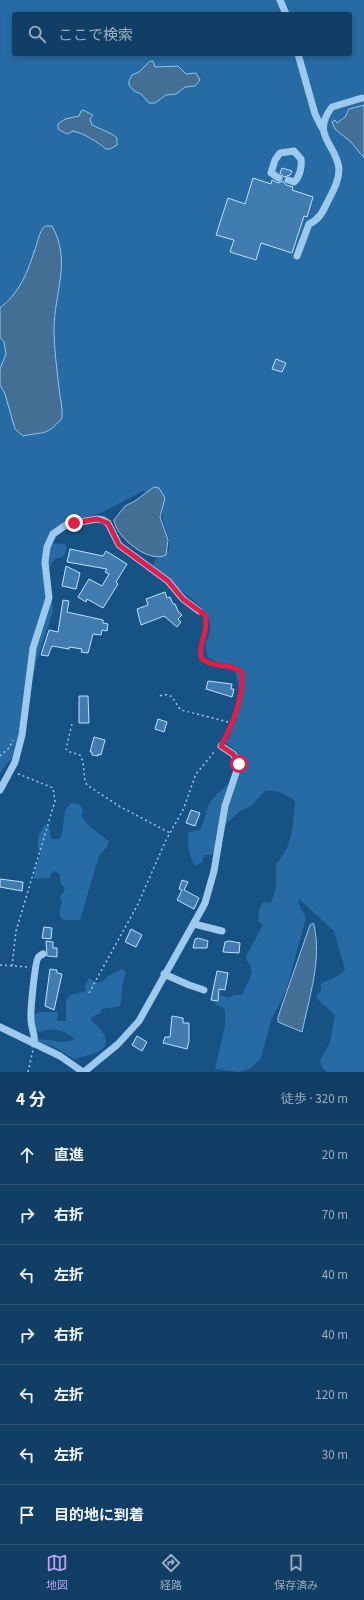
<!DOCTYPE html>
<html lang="ja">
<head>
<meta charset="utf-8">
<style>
	:root { --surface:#113e64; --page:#1a456a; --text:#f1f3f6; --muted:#9caebf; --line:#305778; --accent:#bca0f2 }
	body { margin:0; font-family:"Source Sans 3","Noto Sans JP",sans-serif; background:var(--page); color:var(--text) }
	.stop { position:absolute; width:12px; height:12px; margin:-9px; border:3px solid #e11d48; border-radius:50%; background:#fff }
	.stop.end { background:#e11d48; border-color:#fff; box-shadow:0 1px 4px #0008 }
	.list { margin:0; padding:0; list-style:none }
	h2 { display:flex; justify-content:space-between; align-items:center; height:52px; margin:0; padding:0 16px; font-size:17px }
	h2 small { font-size:13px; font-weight:400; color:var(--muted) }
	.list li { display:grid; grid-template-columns:26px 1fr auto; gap:12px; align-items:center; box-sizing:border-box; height:60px; padding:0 16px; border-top:1px solid var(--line) }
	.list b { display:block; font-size:15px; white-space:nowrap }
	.list em { font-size:13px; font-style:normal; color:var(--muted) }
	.icon { flex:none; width:22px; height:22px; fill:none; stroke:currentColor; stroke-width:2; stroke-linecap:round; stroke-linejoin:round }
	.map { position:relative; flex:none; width:364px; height:1072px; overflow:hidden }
	.search { position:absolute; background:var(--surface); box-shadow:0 2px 6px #0003; left:12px; right:12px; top:12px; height:44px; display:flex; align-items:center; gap:10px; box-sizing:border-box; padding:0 14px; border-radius:4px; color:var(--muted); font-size:15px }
	.sheet { height:472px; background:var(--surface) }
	nav { display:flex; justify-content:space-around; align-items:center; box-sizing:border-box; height:56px; border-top:1px solid var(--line); background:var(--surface); font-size:11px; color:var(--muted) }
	nav a { display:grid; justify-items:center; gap:2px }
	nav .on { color:var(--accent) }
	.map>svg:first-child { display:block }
</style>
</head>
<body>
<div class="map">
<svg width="364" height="1072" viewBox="0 0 364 1072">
	<rect width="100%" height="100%" fill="#175285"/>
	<path fill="#266ba3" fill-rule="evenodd" d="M0 0H364V1072H327L322 1067 320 1061 330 1042 335 1015 316 998 321 990V984C329 978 338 978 345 970L334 931 299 899 298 903 306 918 286 991 271 1020 261 1058 251 1068 239 1072 215 1069 225 1026V1010L222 1007 216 1005 215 1002 219 995 230 998 233 995 243 994C247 982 258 970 246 960L247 954 263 925 258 921 259 910 263 902 271 903 276 887V864C293 846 293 825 295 801 284 793 278 790 265 791L251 806 240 811 218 832 216 845 212 855H204L202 862 195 866C190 858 186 840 189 832L200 830C210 808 204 803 225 787 230 783 231 778 240 772 242 759 237 750 226 743L236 720 241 696 234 665 217 662 208 657 205 643C221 619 197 603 179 589 170 582 162 574 153 566L155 560 169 550V540L162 517 163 506 155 493 143 491 103 512 76 520 47 543 65 544 67 548 63 557 55 559 49 567 53 611 37 660 16 748 12 759 7 763 0 774ZM14 14H350V54H14Z
		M72 803 80 805 83 810 81 816 90 827 109 841C108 847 101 853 98 859L80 920H64L60 916V907L62 903 60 897 65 889 60 882V875L55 871 51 873 50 878 34 879V873L41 853C34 844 39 834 44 825L49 826 51 839H60C66 827 60 812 72 803Z
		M123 969 126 972C121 982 123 995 120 1006L102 1009 100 1013 90 1018C93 1023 97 1025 101 1030 118 1051 88 1055 74 1059L54 1047 39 1042 38 1039 64 1042 74 1040 73 1037C62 1030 51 1027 39 1032L36 1030 32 1015 41 1012H58L57 1021H66V1000L71 995 86 991 85 985 89 978 98 983 104 981 109 975Z"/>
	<path fill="#436f95" stroke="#8fc5f0" d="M150 61H153L155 67 178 66 186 74 196 73 200 80 195 86 185 87 176 94 166 95 155 103H149L141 94 134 91 129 85V81L132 75 139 72Z
		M364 105V158L351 142 335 129 332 122 335 120 337 123 345 117 349 109Z
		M83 110 93 115 90 119 92 125 112 134 117 138V145L110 149H106C96 141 85 134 73 131L67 134 58 129V124L65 119 79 116 81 111Z
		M45 226H52C72 261 54 293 54 330 54 349 57 369 59 388 60 398 63 408 62 418 46 437 44 431 23 436L15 429 5 394 0 385V369L6 354 4 342 0 337V308C19 293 27 274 34 252 38 243 38 233 45 226Z
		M154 487 159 488 165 498 160 517 168 540 166 555C149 564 116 537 114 520L125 506 135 501Z
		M313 923 314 925C322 960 309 998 302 1032L278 1022V1017L310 925Z"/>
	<path fill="#407caf" stroke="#c2e1fa" d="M282 168 292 171 290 175 284 177 280 173Z
		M253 178 271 184 272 180 278 183 283 181 286 185 293 187 292 190 313 197 307 217 304 216 292 253 261 243 256 260 230 252 234 240 216 235 228 198 245 204Z
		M276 359 286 363 282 372 272 369Z
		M70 549 103 556 106 551 127 564 116 582 118 584 103 608 87 599 86 602 78 597 89 579 102 586 109 574 105 572 107 569 67 562Z
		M66 566 80 573 76 589 62 586Z
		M165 592 167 598 170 597 173 604H175L178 611 182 615 178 619 181 622 177 627 164 616 141 625 137 609 148 605 146 599Z
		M63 600 69 601 67 612 103 620V623L108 624 107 631 102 630 101 635 93 634 88 653 81 652 82 649 69 647V649L52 646 48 656 41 655 49 630 58 632Z
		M208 681 232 684 231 689H234L232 697 206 689Z
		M79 696H88L89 723H79Z
		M158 719 167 722 164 732 155 729Z
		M94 737 105 740 101 755 98 754V756L92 755V752H90Z
		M191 810 200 813 195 826 186 823Z
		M0 879 23 882 22 891 0 887Z
		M182 880 188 882 184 890 199 898 194 909 177 900 182 890 179 889Z
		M44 927 52 928 51 939 42 938Z
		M131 929 142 935 136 947 125 942Z
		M198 938 208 941 207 948H193L195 939Z
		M46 941 53 942V948H57V957L47 956Z
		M229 941 240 943 239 953 223 952 225 942Z
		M50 969 57 970V973L62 974 54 1010 45 1006Z
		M217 971 228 973 225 990 219 989 218 1001 211 1000Z
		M172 1016 183 1018V1023H189V1041L187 1049 163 1043 165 1037H170Z
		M137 1036 147 1042 142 1051 132 1045Z"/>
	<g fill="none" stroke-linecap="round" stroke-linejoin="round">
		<path stroke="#9dc9ed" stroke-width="1.5" stroke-dasharray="2 3" stroke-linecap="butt" d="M205 615C209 635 198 640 201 658 212 669 232 662 242 673L240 697 225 739
			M160 696C174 691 173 702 181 710L232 723
			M72 724 66 749 70 752 80 755C86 765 82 776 87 785L119 806 170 833
			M0 756 9 748 13 740
			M0 965 28 967
			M12 966 16 931 55 801 53 788 16 773
			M89 993 138 904 166 840 183 810 196 774 215 751
			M28 1072 33 1050"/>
		<path stroke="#9dc9ed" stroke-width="7" d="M280 0 286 14
			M298 54 315 114 322 128
			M279 178 271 173 275 160 280 153 294 151 301 159C302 166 300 177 294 182L288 180
			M297 256 309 224C320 219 323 211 328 201 333 191 339 181 339 169 337 144 310 136 332 107L362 98
			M0 790 15 762 22 735 33 648 49 598 45 562 47 547 53 534 66 525 74 523 97 519 103 520 108 523 119 545 168 581 183 599 199 611
			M194 924 222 931
			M164 974 189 985 204 990
			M0 1027 60 1056 83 1072
			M34 1044C36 1035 31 1028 31 1020 30 1013 35 962 38 958 39 956 41 955 43 954
			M84 1072 118 1044 139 1021 199 914 205 903 214 871 225 806 239 764 233 754 221 746"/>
	</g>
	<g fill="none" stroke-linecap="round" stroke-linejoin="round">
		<path stroke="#e11d48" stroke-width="5" d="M74 523 97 519 108 523 119 545 168 581 183 599 205 615C209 633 198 642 201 658 212 669 232 662 242 673 243 699 233 724 221 746L233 754 239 764"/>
	</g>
</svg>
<div class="stop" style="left:239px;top:764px"></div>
<div class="stop end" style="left:74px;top:523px"></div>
<div class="search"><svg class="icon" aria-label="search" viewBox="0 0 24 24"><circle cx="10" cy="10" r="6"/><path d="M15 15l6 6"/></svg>ここで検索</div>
</div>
<section class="sheet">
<h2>4 分<small>徒歩 · 320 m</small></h2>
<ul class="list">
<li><svg class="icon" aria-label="ahead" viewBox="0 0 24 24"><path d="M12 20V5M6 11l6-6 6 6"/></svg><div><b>直進</b></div><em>20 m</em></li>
<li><svg class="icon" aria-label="right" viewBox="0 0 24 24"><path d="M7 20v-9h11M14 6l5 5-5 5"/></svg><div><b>右折</b></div><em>70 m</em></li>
<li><svg class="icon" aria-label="left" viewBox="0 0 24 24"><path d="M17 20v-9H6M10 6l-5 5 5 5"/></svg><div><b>左折</b></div><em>40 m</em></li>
<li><svg class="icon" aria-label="right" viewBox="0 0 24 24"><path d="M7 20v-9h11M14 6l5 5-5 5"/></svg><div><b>右折</b></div><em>40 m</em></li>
<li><svg class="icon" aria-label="left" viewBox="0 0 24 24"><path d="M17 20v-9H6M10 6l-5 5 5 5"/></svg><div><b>左折</b></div><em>120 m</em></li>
<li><svg class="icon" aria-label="left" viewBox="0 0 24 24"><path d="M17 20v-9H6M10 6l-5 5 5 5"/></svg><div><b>左折</b></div><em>30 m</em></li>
<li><svg class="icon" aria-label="arrive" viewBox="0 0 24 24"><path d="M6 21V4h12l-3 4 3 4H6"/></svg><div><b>目的地に到着</b></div></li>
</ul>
</section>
<nav>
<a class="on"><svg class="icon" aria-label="map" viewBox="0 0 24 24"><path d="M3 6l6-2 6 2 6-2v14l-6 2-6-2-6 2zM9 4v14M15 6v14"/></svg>地図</a>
<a><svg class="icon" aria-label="directions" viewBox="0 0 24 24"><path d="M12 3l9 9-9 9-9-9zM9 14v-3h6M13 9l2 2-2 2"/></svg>経路</a>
<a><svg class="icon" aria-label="saved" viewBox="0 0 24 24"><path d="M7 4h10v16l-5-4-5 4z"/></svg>保存済み</a>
</nav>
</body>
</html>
